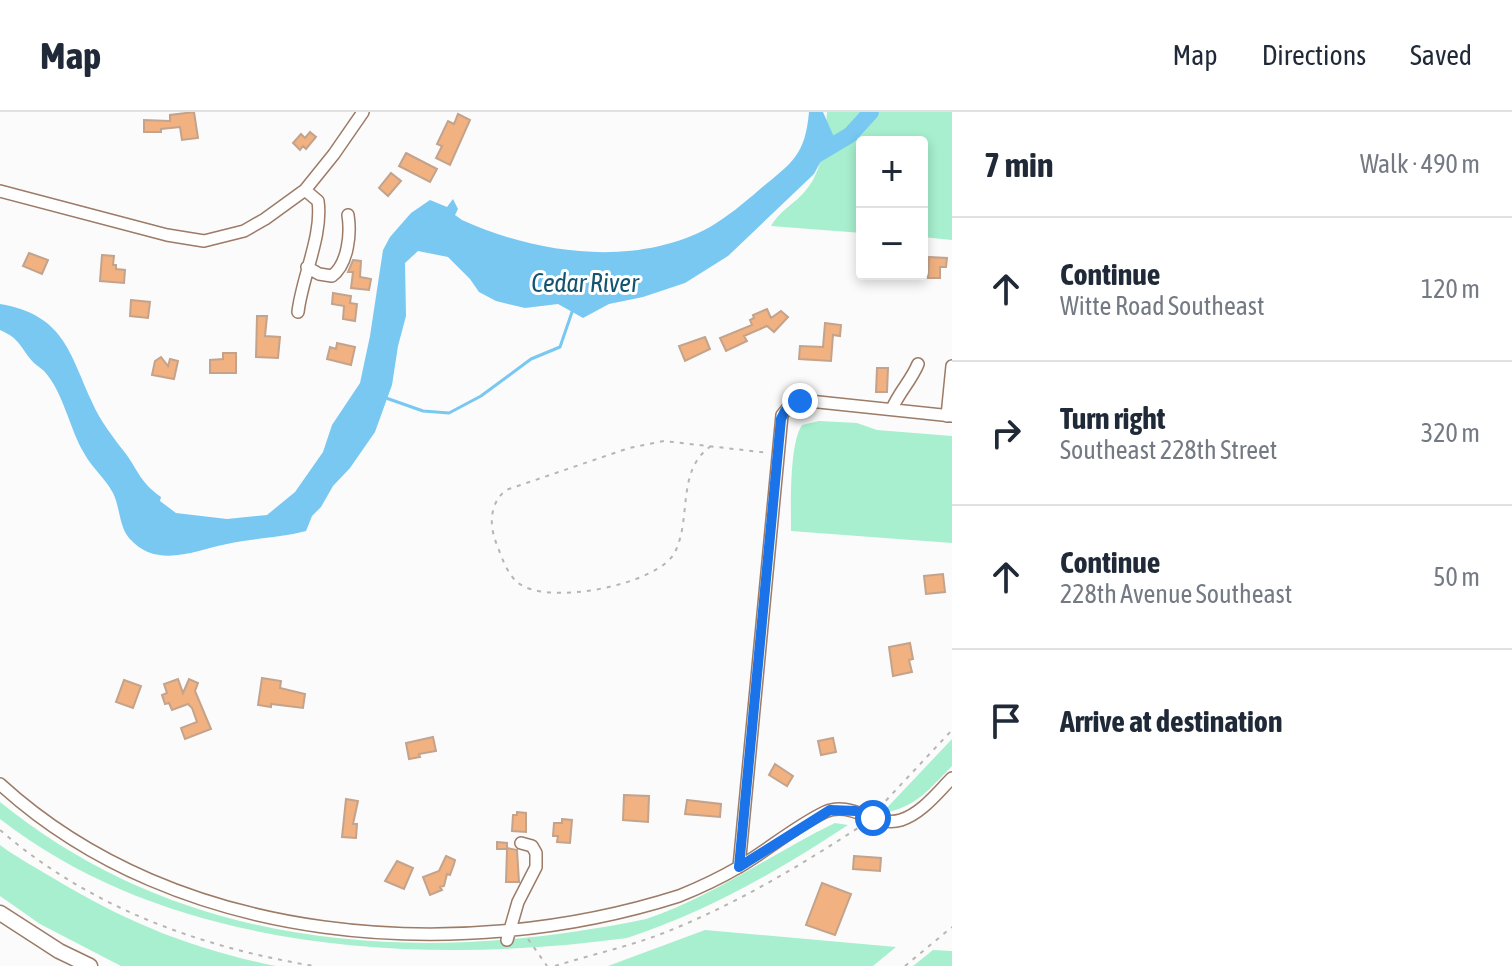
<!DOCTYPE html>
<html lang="en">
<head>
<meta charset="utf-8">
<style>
	:root { --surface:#fff; --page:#f2f2f3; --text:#1f2937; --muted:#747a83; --line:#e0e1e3 }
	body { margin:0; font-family:"Asap Condensed",sans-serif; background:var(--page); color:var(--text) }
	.controls { position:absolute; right:24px; top:24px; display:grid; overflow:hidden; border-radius:8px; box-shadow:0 4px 12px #0003 }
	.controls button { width:72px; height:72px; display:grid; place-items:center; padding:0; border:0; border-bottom:2px solid var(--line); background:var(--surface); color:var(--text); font:40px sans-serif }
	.stop { position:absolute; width:24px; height:24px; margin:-18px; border:6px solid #1a73e8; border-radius:50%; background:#fff }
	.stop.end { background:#1a73e8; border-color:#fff; box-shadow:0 2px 8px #0008 }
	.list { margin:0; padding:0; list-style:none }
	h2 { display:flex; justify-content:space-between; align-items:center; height:104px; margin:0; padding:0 32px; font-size:34px }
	h2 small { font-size:26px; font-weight:400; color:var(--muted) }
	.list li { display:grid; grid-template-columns:52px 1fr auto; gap:24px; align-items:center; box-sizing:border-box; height:144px; padding:0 32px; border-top:2px solid var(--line) }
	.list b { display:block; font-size:30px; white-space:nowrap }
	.list p { margin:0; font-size:26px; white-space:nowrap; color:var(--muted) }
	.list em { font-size:26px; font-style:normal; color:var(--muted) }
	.icon { flex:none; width:44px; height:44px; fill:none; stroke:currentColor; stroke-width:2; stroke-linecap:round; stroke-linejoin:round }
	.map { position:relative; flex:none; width:952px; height:854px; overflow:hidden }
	header { display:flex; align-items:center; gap:48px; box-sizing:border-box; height:112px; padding:0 40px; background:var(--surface); border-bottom:2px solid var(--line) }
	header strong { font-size:38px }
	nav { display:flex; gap:44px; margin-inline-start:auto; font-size:28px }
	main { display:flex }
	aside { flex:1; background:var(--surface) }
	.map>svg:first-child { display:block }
</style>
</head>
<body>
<header>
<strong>Map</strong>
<nav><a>Map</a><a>Directions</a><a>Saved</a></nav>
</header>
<main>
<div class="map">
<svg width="952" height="854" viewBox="0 0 952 854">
	<rect width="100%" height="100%" fill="#fbfbfb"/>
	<path fill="#a7efce" d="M827 0H952V128L922 125V30H862V121L771 114C782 96 794 93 806 78 824 57 825 26 827 0Z
		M819 309 857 311 877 318 952 324V431L791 419C791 395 789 332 802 313Z
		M952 627V654C929 677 916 696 882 701Z
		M0 690C185 840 420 854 646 807 713 785 771 742 835 711L848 713C778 759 707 800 627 826 419 854 171 840 0 707Z
		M0 733C16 745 35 755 53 766 126 810 191 837 276 854H121L40 812 0 784Z
		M705 818 896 835 873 854H608Z
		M933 838 952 839V854H913Z"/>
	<path fill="#78c8f1" d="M809 0H823L834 25 814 62 728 144 685 171 643 185 609 192 583 206 558 192 525 196 496 189 479 180 470 167 448 145 418 139 405 151 406 204 398 234 392 273 375 320 350 356 333 374 321 395 312 404 306 419C280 426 253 426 227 432 195 438 157 458 129 426 119 414 120 395 113 381 105 366 92 356 84 341 69 316 64 281 44 259 41 256 37 254 34 251 20 236 21 227 0 218V192C64 203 69 240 92 290 100 309 113 325 126 342 139 360 140 370 161 385L160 389 176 401 227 407 267 403 295 380 323 340 332 313 360 271 370 224 383 138 390 125 411 101 430 88 447 95 453 87 458 97 455 103 462 108C537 142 635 156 710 115 727 105 744 91 759 78 791 51 805 45 809 0Z"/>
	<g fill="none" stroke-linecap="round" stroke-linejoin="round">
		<path stroke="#78c8f1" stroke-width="3" d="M386 286 423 299 449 301 481 284 531 247 560 235 572 200"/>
		<path stroke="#78c8f1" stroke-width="16" d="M813 45 850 23 871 0"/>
	</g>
	<path fill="#f1b180" stroke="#c3a38c" stroke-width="2" d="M194 0 198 26 182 28 180 15 161 17V20H144V8L170 9V3Z
		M458 2 470 8 450 53 436 46 442 34 437 32 448 9 454 12Z
		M310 20 316 25 306 37 303 34 300 38 293 31 301 22 305 26Z
		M406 41 437 57 430 70 399 54Z
		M391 61 401 69 388 84 379 76Z
		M29 141 48 148 42 162 23 154Z
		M102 143 114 144 113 153H116V157L125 158 124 171 100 169Z
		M929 145 947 146 946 155H940V166H928Z
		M353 148 361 149 360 165 371 167 369 178 351 176 353 160H348Z
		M333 181 351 184 350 191 357 192 355 209 343 207 344 194 332 192Z
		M131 188 150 190 148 206 130 204Z
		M767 197 771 206 781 199 788 205 774 220 767 214 744 224 747 229 726 239 720 226 752 213 750 208 754 206 753 203Z
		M257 204H267L265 224 280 225 278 246 256 245Z
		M825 211 841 213 840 224 833 223 831 249 799 247 800 234 823 235Z
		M705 225 710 237 685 249 679 234Z
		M337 231 355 235 351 253 327 247 330 235 336 237Z
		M223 241H236V261H210V248L223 247Z
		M161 245 168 254 170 247 178 249 174 267 152 263 155 249Z
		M877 256H888L887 280H876Z
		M943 462 945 480 926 482 924 464Z
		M910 531 913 547 909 548 912 560 893 564 889 535Z
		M262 566 281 569 280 576 305 582 303 596 271 592V595L258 593Z
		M178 567 183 581 189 567 198 571 195 579 211 617 185 627 181 616 197 610 192 596 188 592 172 598 169 591 165 592 162 583 167 581 164 572Z
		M124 568 141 574 133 596 116 590Z
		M433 625 436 639 419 642 420 645 409 647 406 631Z
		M833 626 836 640 821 643 818 629Z
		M775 652 793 664 787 674 769 663Z
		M624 683 649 684 648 710 623 708Z
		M346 687 358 689 353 712H357L356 726 342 725Z
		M687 688 721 692 720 705 685 702Z
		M517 700 526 701V720L512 719 513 703H517Z
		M562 707 572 708 570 731 557 730 558 724H553L554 711H562Z
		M497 730 507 731V736L517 738 519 770H506L507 737H497Z
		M446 744 455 748 454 752 450 763 447 762 444 774 440 775 442 778 430 783 423 765 439 759Z
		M854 744 881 746 880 759 853 757Z
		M397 749 413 756 404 777 385 769Z
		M822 771 851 782 835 823 806 813Z"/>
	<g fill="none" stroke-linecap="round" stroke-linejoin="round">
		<defs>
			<path id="minor" d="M0 79 167 123 204 129 244 119 265 107 305 78 334 42 363 0
				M307 155 319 162 332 164C348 152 351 122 348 103
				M298 200C302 165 323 123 318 89L305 78
				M892 297C899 280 911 269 918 252
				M947 304 952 254
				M0 672C177 834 459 854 679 784 699 776 720 766 739 755 768 738 794 715 825 700 851 688 875 716 901 708 922 701 937 681 952 666
				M739 755 782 303 790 293 809 289 952 304
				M507 828 518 790 536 755V741L532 734 521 731"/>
			<path id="major" d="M0 801 59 839 90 854"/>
		</defs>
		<use href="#minor" stroke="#9c7b67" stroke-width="14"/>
		<use href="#major" stroke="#9c7b67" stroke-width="17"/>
		<path stroke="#b9b4b1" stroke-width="2" stroke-dasharray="4 6" stroke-linecap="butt" d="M711 334C676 358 692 406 675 440 659 473 545 495 517 470 507 461 502 446 497 433 489 414 489 392 506 378L629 336 664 329 769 341
			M879 696 952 618
			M0 718C89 795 199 835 314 854
			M528 827 547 854
			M555 854C590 843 627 835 661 822 733 794 798 755 861 714
			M905 854 952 815"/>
		<use href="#minor" stroke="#fff" stroke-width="11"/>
		<use href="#major" stroke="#fff" stroke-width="14"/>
		<path stroke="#b9b4b1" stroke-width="2" stroke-dasharray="4 6" stroke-linecap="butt" d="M861 714 876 699"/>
	</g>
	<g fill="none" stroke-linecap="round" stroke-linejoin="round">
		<path stroke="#1a73e8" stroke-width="10" d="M800 289 785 299 781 307 739 755 830 698 856 699 873 706"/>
	</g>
	<g text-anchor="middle" stroke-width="6" stroke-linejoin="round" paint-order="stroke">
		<g font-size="26" font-style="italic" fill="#145470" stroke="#fff">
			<text x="585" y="180">Cedar River</text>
		</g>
	</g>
</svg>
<div class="controls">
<button>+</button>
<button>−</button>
</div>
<div class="stop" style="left:873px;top:706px"></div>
<div class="stop end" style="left:800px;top:289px"></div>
</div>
<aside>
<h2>7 min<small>Walk · 490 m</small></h2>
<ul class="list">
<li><svg class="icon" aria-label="ahead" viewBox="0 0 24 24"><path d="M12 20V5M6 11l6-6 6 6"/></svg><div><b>Continue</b><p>Witte Road Southeast</p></div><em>120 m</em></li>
<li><svg class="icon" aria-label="right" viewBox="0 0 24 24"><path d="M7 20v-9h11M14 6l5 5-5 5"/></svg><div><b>Turn right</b><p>Southeast 228th Street</p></div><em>320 m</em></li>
<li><svg class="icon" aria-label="ahead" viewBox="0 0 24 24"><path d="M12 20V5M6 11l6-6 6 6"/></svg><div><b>Continue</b><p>228th Avenue Southeast</p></div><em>50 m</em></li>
<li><svg class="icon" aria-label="arrive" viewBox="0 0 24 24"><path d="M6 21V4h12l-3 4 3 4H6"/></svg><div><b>Arrive at destination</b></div></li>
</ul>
</aside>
</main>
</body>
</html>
